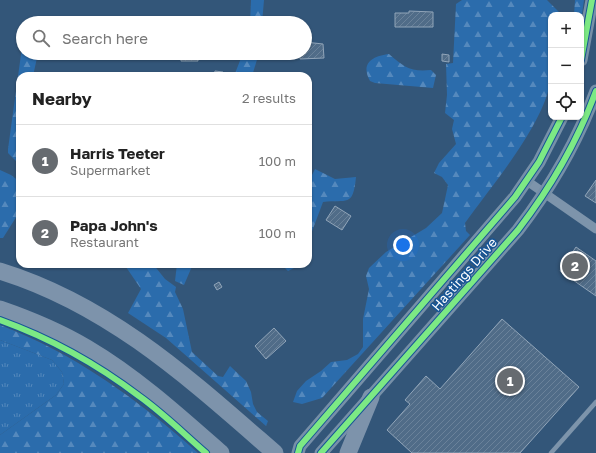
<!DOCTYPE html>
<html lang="en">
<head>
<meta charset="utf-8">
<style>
	:root { --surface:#fff; --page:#f2f2f2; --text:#222; --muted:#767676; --line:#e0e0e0; --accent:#666b70 }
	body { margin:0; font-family:"Golos Text",sans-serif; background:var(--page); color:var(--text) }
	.controls { position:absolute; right:12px; top:12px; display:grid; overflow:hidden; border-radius:8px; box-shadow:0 1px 3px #0004 }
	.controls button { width:36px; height:36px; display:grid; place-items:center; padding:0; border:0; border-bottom:1px solid var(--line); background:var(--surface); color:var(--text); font:20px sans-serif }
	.you { position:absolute; left:403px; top:245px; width:14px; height:14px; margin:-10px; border:3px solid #fff; border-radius:50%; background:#1a73e8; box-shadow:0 0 0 6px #1a73e833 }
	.badge { display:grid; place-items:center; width:26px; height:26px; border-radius:50%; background:var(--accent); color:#fff; font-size:13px; font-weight:700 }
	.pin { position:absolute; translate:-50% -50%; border:2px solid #fff; box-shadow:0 1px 4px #0006 }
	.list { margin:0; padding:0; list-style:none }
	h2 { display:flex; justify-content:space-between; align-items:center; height:52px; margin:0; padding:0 16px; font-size:17px }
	h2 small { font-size:13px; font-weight:400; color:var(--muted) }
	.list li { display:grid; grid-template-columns:26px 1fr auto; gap:12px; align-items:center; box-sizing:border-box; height:72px; padding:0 16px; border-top:1px solid var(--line) }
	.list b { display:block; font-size:15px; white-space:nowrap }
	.list p { margin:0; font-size:13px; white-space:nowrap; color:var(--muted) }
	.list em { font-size:13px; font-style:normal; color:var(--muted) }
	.icon { flex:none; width:22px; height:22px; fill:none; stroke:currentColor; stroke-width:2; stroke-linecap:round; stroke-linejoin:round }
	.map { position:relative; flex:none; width:596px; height:453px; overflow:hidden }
	.search { position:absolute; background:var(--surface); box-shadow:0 1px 3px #0004; left:16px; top:16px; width:296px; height:44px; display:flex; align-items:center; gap:10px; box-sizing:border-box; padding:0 14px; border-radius:22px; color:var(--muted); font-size:15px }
	.panel { position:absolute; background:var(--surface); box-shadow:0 1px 3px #0004; left:16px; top:72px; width:296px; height:196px; border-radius:12px }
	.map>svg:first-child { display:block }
</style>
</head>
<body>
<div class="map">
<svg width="596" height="453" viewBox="0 0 596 453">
	<defs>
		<pattern id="grass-tufts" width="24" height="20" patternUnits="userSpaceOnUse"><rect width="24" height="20" fill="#2b6cac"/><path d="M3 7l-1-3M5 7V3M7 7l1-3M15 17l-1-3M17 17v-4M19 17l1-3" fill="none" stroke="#5589bd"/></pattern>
		<pattern id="forest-firs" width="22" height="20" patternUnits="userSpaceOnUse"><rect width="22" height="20" fill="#2b6cac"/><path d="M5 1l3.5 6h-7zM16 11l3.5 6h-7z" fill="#5589bd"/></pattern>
		<pattern id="building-hatch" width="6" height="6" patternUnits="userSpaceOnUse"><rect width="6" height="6" fill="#506c88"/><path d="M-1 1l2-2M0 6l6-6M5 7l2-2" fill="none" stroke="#6a829a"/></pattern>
	</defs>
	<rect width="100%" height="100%" fill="#335679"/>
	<path fill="url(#grass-tufts)" d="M0 340 52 360 62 372 64 384 56 395 0 435Z"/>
	<path fill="url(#forest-firs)" d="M251 0H264L262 23H250Z
		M462 0H547L560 13V15H551C551 35 554 60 551 79 544 125 492 185 465 223L466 231 470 235 322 398 302 404 293 402 297 391 306 381 321 371 331 362 347 360 358 354 363 347V319L369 289 366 276 369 268 386 252 426 228 442 213 448 185 442 177 434 173 439 163 456 144 452 129 454 120 445 113 447 95 446 64 453 63 456 4Z
		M575 0H584L581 21V15H574Z
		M23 40V53H38L33 76H20V165L8 153V149Z
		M243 53H259L252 76H234Z
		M389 54C404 67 410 72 431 70L436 75 433 88 375 83 370 81C360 63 373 56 389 54Z
		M315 169 335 179 356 177C353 208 347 199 323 202L308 242V183Z
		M0 170 11 175 20 182V211L3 238H0Z
		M124 264H153L165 279 176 287 175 292 183 309 192 352 218 376 223 377 230 366 246 381 251 392 253 404 257 412 268 421 266 426 166 338 128 313 141 289Z
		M177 264H193L184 285 175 281Z
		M287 264H302L288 271 285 268Z
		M0 325C74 353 140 401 198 453H0V435L56 395 64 384 62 372 52 360 0 340Z"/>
	<path fill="url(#building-hatch)" stroke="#91a5b9" d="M409 11 433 12V27H395V13H409Z
		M41 18H56V23H41Z
		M305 42 323 44 324 58 300 59V53H305Z
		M181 53H198V61H181Z
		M442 54 449 55V62L442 61Z
		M215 71 223 72 222 76 214 75Z
		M596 180V203L585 196Z
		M335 206 351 216 342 230 326 220Z
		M576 247 596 261V296L560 271Z
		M219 282 222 287 217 290 214 285Z
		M502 319 579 387 520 453H412L387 430 410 404 405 400 426 376 440 389Z
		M274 328 286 341 266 359 255 346Z"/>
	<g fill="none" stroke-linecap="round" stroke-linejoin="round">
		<path stroke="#7d94ab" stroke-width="4.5" d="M551 453 596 402"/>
		<path stroke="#7d94ab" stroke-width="9" d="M527 181 596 229"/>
		<path stroke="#7790a8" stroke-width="13" d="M581 60 592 0
			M298 453 300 446 515 197 539 162 562 117
			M321 453 518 230C551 187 577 143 596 91"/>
		<path stroke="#7d93ab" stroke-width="17" d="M0 271C110 305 190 379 275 453
			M0 309C29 319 60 332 87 348 136 377 179 416 221 453
			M348 453 371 397"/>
		<defs>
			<path id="cycleway" d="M581 60 592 0
				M0 320C50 338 97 364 139 396 163 413 184 434 206 453
				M298 453 300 446 515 197 539 162 562 117
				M321 453 518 230C551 187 577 143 596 91"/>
		</defs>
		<use href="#cycleway" stroke="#165596" stroke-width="8"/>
		<use href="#cycleway" stroke="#7ce984" stroke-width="6"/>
	</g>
	<g text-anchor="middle" stroke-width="3" stroke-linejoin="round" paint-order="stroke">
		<g font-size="13" fill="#fff" stroke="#165596">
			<text transform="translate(464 274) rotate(-49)" y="5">Hastings Drive</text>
		</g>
	</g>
</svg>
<div class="controls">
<button>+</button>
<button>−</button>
<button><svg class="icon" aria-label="locate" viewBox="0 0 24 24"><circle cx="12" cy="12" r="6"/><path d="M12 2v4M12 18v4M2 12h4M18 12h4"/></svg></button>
</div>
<div class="you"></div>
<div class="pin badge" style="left:510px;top:381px">1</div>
<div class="pin badge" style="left:575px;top:266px">2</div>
<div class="search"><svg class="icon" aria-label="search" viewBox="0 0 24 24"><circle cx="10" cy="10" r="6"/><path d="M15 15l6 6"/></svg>Search here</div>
<section class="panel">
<h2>Nearby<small>2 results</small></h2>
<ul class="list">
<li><span class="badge">1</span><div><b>Harris Teeter</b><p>Supermarket</p></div><em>100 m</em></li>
<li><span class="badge">2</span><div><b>Papa John's</b><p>Restaurant</p></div><em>100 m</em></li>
</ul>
</section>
</div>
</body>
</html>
